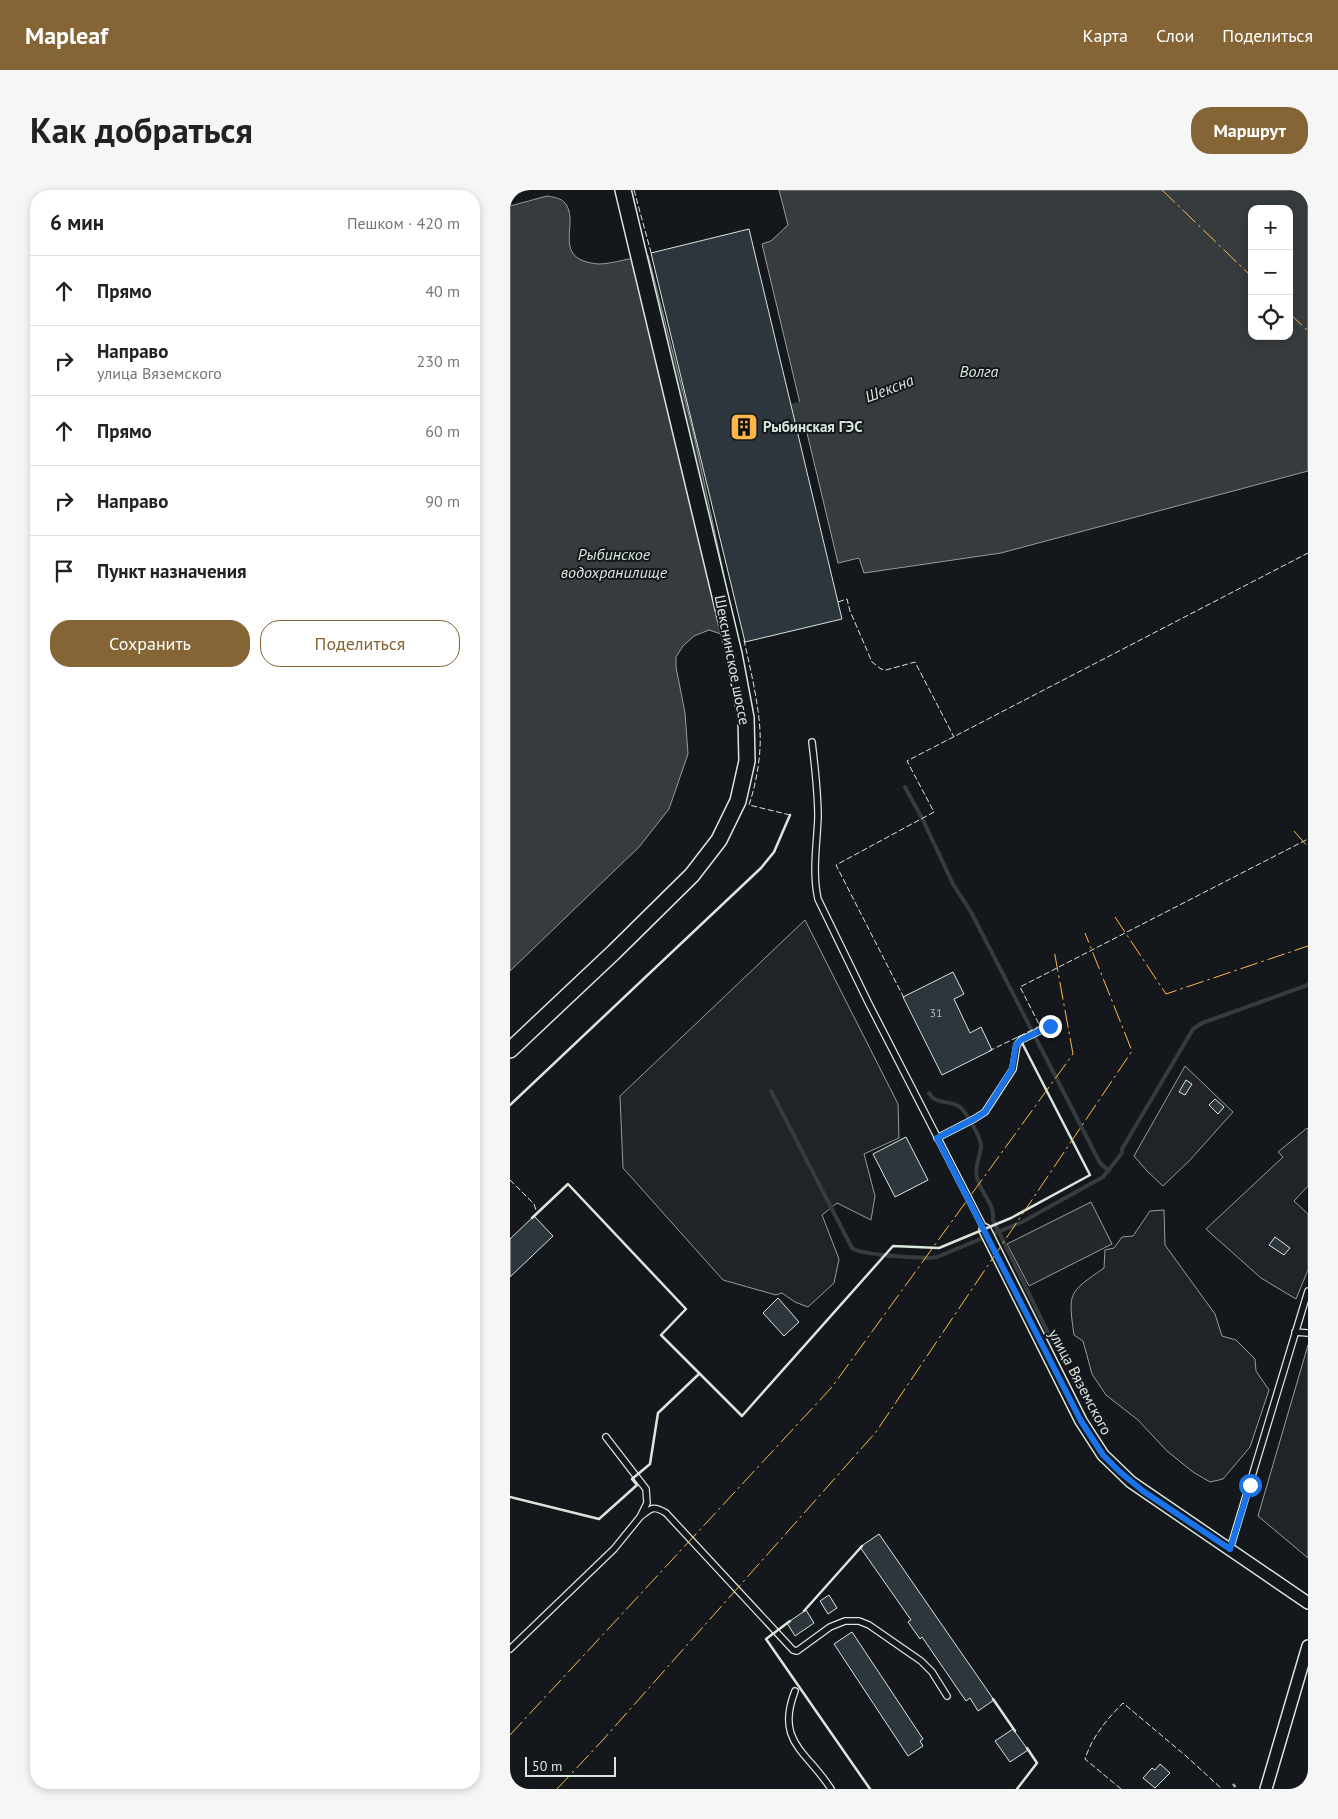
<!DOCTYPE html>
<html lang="ru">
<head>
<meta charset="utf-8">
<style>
	:root { --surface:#fff; --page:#f6f6f6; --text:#222; --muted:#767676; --line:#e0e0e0; --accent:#856535 }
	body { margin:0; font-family:"PT Sans",sans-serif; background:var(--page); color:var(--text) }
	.controls { position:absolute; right:15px; top:15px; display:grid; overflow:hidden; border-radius:10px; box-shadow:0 2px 8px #0003 }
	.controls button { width:45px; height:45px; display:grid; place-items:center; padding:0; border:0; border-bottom:1px solid var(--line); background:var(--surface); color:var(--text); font:25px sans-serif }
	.scale { position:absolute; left:15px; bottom:12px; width:91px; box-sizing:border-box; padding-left:5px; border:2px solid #d8e6dc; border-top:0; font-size:14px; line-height:18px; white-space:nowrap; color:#d8e6dc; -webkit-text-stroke:4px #14181c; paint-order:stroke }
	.stop { position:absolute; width:15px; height:15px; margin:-11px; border:4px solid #1a73e8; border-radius:50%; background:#fff }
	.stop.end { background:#1a73e8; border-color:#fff; box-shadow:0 1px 5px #0008 }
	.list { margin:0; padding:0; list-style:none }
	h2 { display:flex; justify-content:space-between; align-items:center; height:65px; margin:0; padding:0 20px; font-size:21px }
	h2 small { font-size:16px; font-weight:400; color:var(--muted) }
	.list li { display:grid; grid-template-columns:32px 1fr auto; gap:15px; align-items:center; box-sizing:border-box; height:70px; padding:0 20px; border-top:1px solid var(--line) }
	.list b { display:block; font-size:19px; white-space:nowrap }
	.list p { margin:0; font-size:16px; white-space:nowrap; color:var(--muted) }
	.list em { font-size:16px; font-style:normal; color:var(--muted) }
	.actions { display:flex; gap:10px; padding:15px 20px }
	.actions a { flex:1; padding:11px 0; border:1px solid var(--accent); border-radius:20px; text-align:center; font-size:18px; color:var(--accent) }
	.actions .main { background:var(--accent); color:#fff }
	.icon { flex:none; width:28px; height:28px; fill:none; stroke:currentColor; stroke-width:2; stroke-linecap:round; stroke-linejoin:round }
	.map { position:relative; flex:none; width:798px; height:1599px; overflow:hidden; border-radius:20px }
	header { display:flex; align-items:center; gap:30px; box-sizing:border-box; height:70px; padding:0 25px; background:var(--accent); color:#fff }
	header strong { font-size:24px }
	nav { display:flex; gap:28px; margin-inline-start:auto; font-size:18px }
	.intro { display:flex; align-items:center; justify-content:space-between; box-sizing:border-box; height:120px; padding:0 30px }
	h1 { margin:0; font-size:35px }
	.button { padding:12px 22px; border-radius:20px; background:var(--accent); color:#fff; font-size:18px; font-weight:700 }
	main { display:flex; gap:30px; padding:0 30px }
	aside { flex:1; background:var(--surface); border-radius:20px; box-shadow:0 2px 8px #0003 }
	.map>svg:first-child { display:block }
</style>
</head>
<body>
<header>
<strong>Mapleaf</strong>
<nav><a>Карта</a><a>Слои</a><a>Поделиться</a></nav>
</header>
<div class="intro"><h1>Как добраться</h1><a class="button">Маршрут</a></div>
<main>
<aside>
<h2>6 мин<small>Пешком · 420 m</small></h2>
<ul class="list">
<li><svg class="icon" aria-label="ahead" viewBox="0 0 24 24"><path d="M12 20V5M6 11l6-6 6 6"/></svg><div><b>Прямо</b></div><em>40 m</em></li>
<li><svg class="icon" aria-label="right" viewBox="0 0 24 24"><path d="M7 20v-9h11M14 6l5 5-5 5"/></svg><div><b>Направо</b><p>улица Вяземского</p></div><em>230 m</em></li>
<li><svg class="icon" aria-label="ahead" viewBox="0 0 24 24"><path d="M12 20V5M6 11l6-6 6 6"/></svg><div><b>Прямо</b></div><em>60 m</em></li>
<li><svg class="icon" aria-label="right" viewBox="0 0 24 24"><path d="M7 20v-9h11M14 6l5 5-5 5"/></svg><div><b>Направо</b></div><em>90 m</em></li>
<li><svg class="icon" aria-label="arrive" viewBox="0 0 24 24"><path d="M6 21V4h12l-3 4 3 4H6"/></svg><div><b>Пункт назначения</b></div></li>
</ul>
<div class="actions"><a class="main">Сохранить</a><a>Поделиться</a></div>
</aside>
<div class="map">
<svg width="798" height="1599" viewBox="0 0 798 1599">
	<rect width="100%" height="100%" fill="#14181c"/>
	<path fill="#202428" stroke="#939e99" d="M295 730 388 914 389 948 354 964 365 1006 361 1030 327 1013 312 1025 329 1069 324 1093 298 1117 285 1112 272 1103 266 1105 213 1090 113 978 110 906Z
		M675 876 723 922 680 970 653 996 637 981 624 966Z
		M797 938 798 939V996L784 1011 798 1024V1080L786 1109 751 1088 696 1039 773 967 768 962Z
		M654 1020 655 1055 705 1124 712 1146 726 1150 745 1169 746 1181 759 1200 740 1257 713 1289 700 1292 683 1282 657 1261 628 1230 596 1205 582 1184 573 1151 564 1145C558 1102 558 1103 594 1078L595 1060 604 1058 612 1047 623 1046 640 1021Z
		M798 1155V1368L748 1326Z"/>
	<path fill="#24282b" stroke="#939e99" d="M581 1012 602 1054 519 1096 497 1054Z"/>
	<path fill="#363b3e" stroke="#939e99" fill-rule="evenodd" d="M269 0H798V281L491 363 354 383 349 368 328 373 252 54 261 51 278 35ZM742 19H779V146H742Z
		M37 6C43 7 51 8 55 13 71 33 39 70 89 74 101 74 125 67 138 65L184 245 225 437 224 444 217 446 199 440 184 446 173 456 166 467V477L175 523 178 564 159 619 129 657 0 781V16Z"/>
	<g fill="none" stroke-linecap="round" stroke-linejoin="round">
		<path stroke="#363b3e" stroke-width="4" d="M395 597 414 632 443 694 461 722 590 973 599 981
			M261 901 342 1058C353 1066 404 1067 420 1068L427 1067 512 1032 593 987 612 963V959L683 839 692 833 798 795
			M419 903C425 916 444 909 452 919 458 926 472 949 471 957 470 967 464 977 467 987 470 1003 485 1013 483 1030L542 1151"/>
		<path stroke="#363b3e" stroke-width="22" d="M253 231 321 216"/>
	</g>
	<path fill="#2c363c" stroke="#d8e6dc" d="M239 39 332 429 235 452 141 63Z
		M443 782 454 804 444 809 460 843 471 837 482 860 432 885 393 807Z
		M676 890 682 894 675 905 669 902Z
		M705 909 714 917 708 924 699 915Z
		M396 947 418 990 385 1007 363 964Z
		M24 1026 43 1046 0 1087V1049Z
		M765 1047 780 1058 774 1065 759 1055Z
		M268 1108 289 1132 274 1146 253 1123Z
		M369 1344 484 1510 468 1521 460 1508 456 1511 412 1447 410 1449 398 1432 401 1430 350 1357Z
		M319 1405 327 1418 318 1424 310 1411Z
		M296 1420 304 1433 285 1446 277 1433Z
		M342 1442 413 1549 410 1551 413 1556 398 1566 324 1454Z
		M503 1539 518 1560 500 1572 485 1551Z
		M650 1574 660 1583 645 1598 633 1588 642 1578 645 1580Z"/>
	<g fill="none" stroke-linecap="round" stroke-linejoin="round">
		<defs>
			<path id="service" d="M302 552C305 577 308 602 308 627 307 654 302 682 308 709L358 812 475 1040
				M427 948 464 929 475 922 503 879 507 855 511 850 540 836
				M785 1142 798 1143
				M130 1327C141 1318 143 1315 156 1323L283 1460 287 1461 320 1437 335 1431H349L359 1435 411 1471 422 1482 437 1506
				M720 1359 798 1101
				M0 1459 104 1359 130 1327 137 1313 136 1299 96 1247
				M285 1501C265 1552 297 1561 321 1599"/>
			<path id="minor" d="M475 1040 571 1231 593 1265 621 1292 798 1413
				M756 1599 798 1456"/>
			<path id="secondary" d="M0 860 104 762 182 685 209 650 228 611 237 571 236 528 224 464 113 0"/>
		</defs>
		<use href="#service" stroke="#d8e6dc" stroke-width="8"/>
		<use href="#minor" stroke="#d8e6dc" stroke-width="14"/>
		<use href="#secondary" stroke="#d8e6dc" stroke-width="18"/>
		<path stroke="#9da8a2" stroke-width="2.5" stroke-dasharray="4 2.5" stroke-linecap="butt" d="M723 1594 727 1599"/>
		<use href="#service" stroke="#14181c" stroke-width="5.5"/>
		<use href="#minor" stroke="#14181c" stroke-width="11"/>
		<use href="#secondary" stroke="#14181c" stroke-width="15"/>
		<path stroke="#d8e6dc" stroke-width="1" stroke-dasharray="6 2.5" stroke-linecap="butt" d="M124 0 142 66
			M328 412 337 409 340 421 362 472 371 479 376 480 405 472 444 547
			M234 450C241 482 252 526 250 558 249 577 245 597 239 615L280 625
			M394 808 326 675 424 622 397 571 798 363
			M479 861 530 836 510 797 798 649
			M0 990 24 1014 27 1023
			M611 1599 575 1569C582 1547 597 1529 613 1513L676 1566 712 1599"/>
		<path stroke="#d8e6dc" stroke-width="2.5" d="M0 915 251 678 264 662 280 625
			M22 1028 58 994 176 1119 151 1145 232 1226 383 1056 429 1058 501 1028 580 985 509 847
			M0 1307 89 1329 127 1295 122 1289 140 1274 148 1223 189 1184
			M294 1421 352 1356
			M280 1431 256 1449 360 1599
			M483 1509 505 1541
			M507 1599 527 1573 517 1558"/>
		<path stroke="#ffb74d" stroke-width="1" stroke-dasharray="18 4 2.5 4" stroke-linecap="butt" d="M652 0 742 87
			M779 123 798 141
			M784 641 798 657
			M605 727 656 804 798 756
			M0 1545 322 1197 563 864 544 760
			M47 1599 91 1552 366 1242 622 861 575 743"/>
	</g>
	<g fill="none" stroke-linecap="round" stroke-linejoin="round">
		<path stroke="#1a73e8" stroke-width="6" d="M540 836 511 850 506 855 502 879 475 922 464 929 427 948 571 1231 593 1265 610 1282 633 1301 720 1359 740 1295"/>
	</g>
	<defs>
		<symbol id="building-square" viewBox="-11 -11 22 22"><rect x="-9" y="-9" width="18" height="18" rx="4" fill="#ffb74d" stroke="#14181c"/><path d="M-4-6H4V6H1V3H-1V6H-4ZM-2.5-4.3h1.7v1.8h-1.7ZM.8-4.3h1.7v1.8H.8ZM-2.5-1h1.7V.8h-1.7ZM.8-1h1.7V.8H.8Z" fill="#111"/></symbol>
	</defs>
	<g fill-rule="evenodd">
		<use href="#building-square" x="218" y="221" width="32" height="32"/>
	</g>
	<g text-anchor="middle" stroke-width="4" stroke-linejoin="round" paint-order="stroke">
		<g font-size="12" fill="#adbab4">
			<text x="426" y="827">31</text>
		</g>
		<g font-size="15" font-weight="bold" fill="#d8e6dc" stroke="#14181c" text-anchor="start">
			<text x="253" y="242">Рыбинская ГЭС</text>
		</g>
		<g font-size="15" fill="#d8e6dc" stroke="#14181c">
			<text transform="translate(222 470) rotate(79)" y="5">Шекснинское шоссе</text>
			<text transform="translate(570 1192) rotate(62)" y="5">улица Вяземского</text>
		</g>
		<g font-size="16" font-style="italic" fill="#d8e6dc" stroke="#14181c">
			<text x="469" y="187">Волга</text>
			<text transform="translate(379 198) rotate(-21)" y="6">Шексна</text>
			<text x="104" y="370">Рыбинское<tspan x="104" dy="18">водохранилище</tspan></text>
		</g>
	</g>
</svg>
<div class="controls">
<button>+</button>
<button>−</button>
<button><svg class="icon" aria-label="locate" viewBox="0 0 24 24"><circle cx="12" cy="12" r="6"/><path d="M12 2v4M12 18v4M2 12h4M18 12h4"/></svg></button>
</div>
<div class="scale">50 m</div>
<div class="stop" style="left:740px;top:1295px"></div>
<div class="stop end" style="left:540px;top:836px"></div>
</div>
</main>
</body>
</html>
